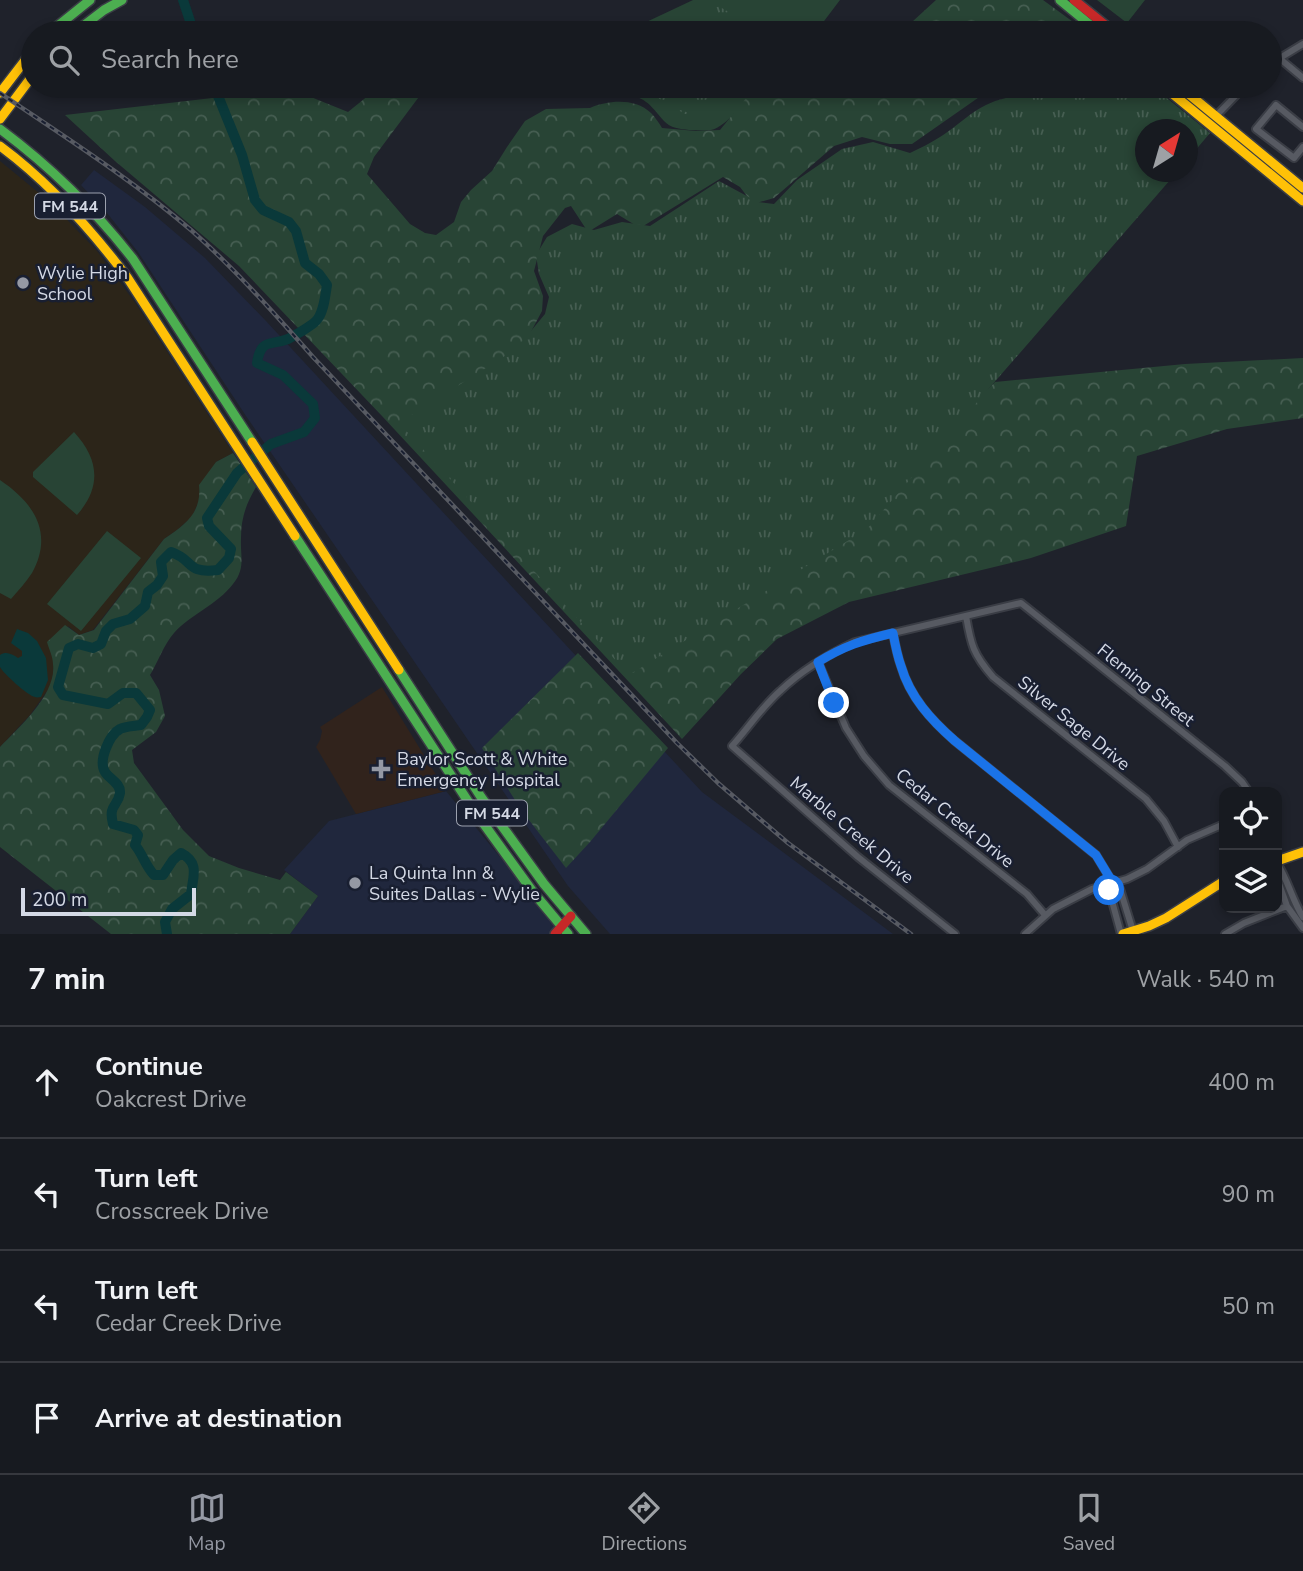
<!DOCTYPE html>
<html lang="en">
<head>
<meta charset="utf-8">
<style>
	:root { --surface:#171a20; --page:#24272d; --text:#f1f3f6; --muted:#9ea1a5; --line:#36383e; --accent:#9599a4 }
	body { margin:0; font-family:"Nunito Sans",sans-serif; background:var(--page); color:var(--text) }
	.controls { position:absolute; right:21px; bottom:21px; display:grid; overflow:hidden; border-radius:14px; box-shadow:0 4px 10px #0003 }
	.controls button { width:63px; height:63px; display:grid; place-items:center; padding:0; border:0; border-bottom:2px solid var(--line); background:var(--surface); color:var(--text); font:35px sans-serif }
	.compass { position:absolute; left:1135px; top:119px; width:63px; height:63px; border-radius:50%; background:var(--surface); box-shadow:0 4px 10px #0003; rotate:37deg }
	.scale { position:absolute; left:21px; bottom:18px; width:175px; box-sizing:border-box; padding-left:7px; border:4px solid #d4d9e5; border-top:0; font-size:19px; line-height:24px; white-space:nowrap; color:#d4d9e5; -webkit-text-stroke:5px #191f31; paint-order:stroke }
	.stop { position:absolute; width:21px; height:21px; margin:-16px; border:5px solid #1a73e8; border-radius:50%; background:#fff }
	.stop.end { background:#1a73e8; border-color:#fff; box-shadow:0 2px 7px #0008 }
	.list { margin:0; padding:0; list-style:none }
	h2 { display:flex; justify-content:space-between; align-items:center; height:91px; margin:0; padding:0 28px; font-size:30px }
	h2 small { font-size:23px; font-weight:400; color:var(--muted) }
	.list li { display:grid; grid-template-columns:46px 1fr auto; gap:21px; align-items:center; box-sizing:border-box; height:112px; padding:0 28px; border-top:2px solid var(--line) }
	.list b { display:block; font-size:26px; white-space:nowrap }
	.list p { margin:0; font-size:23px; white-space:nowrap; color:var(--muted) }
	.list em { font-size:23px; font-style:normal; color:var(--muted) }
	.icon { flex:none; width:38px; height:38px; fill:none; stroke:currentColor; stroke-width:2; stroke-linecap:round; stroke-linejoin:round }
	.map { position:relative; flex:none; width:1303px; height:934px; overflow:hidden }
	.search { position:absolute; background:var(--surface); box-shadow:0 4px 10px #0003; left:21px; right:21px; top:21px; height:77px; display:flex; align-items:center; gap:18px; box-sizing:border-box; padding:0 24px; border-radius:38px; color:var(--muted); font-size:26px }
	.sheet { height:539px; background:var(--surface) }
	nav { display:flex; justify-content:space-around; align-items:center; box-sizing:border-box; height:98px; border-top:2px solid var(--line); background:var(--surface); font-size:19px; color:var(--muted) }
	nav a { display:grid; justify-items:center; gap:4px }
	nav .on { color:var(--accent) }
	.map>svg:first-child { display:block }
</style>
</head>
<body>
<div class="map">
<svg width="1303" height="934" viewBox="0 0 1303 934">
	<defs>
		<pattern id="forest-crowns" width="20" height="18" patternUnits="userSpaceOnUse" patternTransform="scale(1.75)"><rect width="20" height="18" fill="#284435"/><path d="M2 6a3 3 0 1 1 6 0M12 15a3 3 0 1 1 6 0" fill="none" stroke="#465e52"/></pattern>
		<pattern id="park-tufts" width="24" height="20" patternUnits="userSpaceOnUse" patternTransform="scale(1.75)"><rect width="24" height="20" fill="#284435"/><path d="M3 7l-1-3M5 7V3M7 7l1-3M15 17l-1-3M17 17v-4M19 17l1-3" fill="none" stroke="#465e52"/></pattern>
	</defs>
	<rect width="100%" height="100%" fill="#1f222b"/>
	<path fill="#20273d" d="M94 170 145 207 205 258 266 321 702 792 893 934H610L568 886 246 416 138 252 107 213 81 185Z
		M446 791 563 934H290L318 896 284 870 329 821Z"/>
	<path fill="#2c2519" d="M0 161 50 202 97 251 136 304 233 453 216 462 192 517 177 530 164 539 93 630 79 635 68 626 54 665 52 684 30 715 0 747Z"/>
	<path fill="#31231c" d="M382 687 446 791 356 814 316 747 320 740 322 731 320 727Z"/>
	<path fill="#284435" d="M693 0H840L815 33H804L778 22C767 27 753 25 744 33H623Z
		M1097 0H1145L1127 23Z
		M620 86H758C747 98 727 127 711 130 704 131 696 130 689 130 680 129 670 128 664 121 649 104 645 95 620 95Z
		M74 432C99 459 102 487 77 515L33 477V472Z
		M0 480C34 503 54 533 32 573 26 582 18 591 11 599L0 593Z
		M107 531 141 558 81 631 47 604Z"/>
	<path fill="url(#forest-crowns)" d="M936 0H1043L1080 27 1078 33H900Z
		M380 86H427L374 157 367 174 410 224 425 233 436 235 454 222 461 202 471 190 492 171 507 147 525 121 546 109 590 108C609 100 635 98 651 113 655 117 659 123 662 128L696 131 720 130 756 86H995L912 144H890L862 137 834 146 774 198 753 204 740 187 723 177 640 228 617 214 588 232 571 206 565 208 543 236 534 271 543 296 542 311 517 358 940 438 995 382 1185 364 1303 358V418L1227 429 1137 456 1126 526 1031 558 849 602 777 639 741 674 682 739 382 416 239 266 115 161 65 115 291 89 348 112Z
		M233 453 256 487C246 504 241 518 241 538 240 556 246 568 233 584 217 605 191 614 174 633 164 644 158 662 150 675L159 690 165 716 156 732 132 750 134 763 183 830 209 856 239 868 280 880 286 872 318 896 290 934H111L0 847V747C19 727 57 694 53 664 53 657 49 649 47 642L65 625 79 635 94 630 164 539C185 525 202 513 199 485L216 462Z
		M578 653 668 748 590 842 566 868 522 811 482 748Z"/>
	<path fill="url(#park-tufts)" d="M704 2C719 4 742 17 744 33H669C676 19 689 7 704 2Z
		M638 86H725C714 98 702 116 685 114Z
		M1063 86H1152L1210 133 1188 159V130H1146V172H1177L867 529 629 675 399 423 516 349 545 314 549 297 539 274 536 255 547 237 572 224 594 230 622 222 650 226 719 181 758 202 774 204 797 180 842 149 873 142 910 153C920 148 931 143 940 137 964 122 975 105 1006 98 1026 94 1047 101 1063 86Z"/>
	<path fill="#0a393a" d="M17 629 28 633 37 641 46 658 48 680 41 697C39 697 37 698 35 697 28 696 3 673 0 667 0 665 0 657 0 655 6 651 12 654 18 658L22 656V651L11 643Z"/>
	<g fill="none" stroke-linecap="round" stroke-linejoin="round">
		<path stroke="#0a393a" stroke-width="10" d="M183 0 194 33
			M167 934 165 922 172 909 191 894C193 876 200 863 181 853L173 860 163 875H154C145 865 142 853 135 845L138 835 134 830 113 824C108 804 118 807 120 793 121 783 109 779 105 772 98 761 109 735 120 729 125 726 134 726 141 725L147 717 150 710 136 693H123L108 704 63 695 58 687 69 648 78 644 93 648 101 644 106 631 113 624 130 619 145 606 148 592 157 585 163 576 161 562 171 552C195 560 185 574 218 570L229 558 231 549 209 526 207 518 237 473 271 444 304 432 315 418 313 404 283 375 257 363C261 338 270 346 288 339 294 336 311 326 316 321 324 313 325 296 327 285L319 274 305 263 296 231 289 222 263 210 255 200 242 155 214 86"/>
		<defs>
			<path id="street" d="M1279 58 1303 78
				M1270 64 1303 44
				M1215 117 1245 86
				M1303 127 1276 105 1256 129 1294 158 1303 147
				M966 616C971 645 973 654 993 677L1146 799 1164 821 1178 847
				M893 633C895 644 897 655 901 666 910 697 931 720 955 741L1096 855 1113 883 1120 889 1133 931
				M818 662 846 728 864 756 889 785 1027 894 1045 915
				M1277 863C1288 880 1292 900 1303 917
				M1277 878 1287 906 1303 928
				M1113 883 1109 890 1121 934
				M955 934 858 857 732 746C748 728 762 707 780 691 802 670 827 655 855 642L1021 603 1225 766 1242 782 1249 792
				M1025 934 1053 909 1092 889 1127 879 1147 869 1187 840 1224 824
				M1225 934 1244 923 1287 906"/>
			<path id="fast" d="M1060 0 1100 33
				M49 33 90 0
				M74 33 104 10 122 0
				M0 129C51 167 94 209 133 259L252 442
				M295 536 473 809 533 892 568 934
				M399 670 481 797 544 884 586 934"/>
			<path id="slow" d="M1163 86 1303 201
				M1179 86 1303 188
				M0 93 33 50
				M0 119 33 75
				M0 146C50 183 90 228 127 277L295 536
				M252 442 399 670
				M1277 861 1303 852
				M1123 934 1149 926 1166 918 1224 881"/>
			<path id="jam" d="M1074 0 1115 33
				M555 934 571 916"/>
		</defs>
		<use href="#street" stroke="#3a3d45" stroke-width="10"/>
		<use href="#fast" stroke="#3a3d45" stroke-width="12"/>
		<use href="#slow" stroke="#3a3d45" stroke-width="12"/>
		<use href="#jam" stroke="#3a3d45" stroke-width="12"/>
		<use href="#street" stroke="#575a62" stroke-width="6"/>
		<use href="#fast" stroke="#4caf50" stroke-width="9"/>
		<use href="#slow" stroke="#ffc107" stroke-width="9"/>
		<use href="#jam" stroke="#c62828" stroke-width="9"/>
		<defs>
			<path id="rail" d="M0 93C65 137 131 179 191 230 235 269 274 313 313 357L677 743 718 783 788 843 911 934"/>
		</defs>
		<use href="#rail" stroke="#575a62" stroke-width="4.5"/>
		<use href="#rail" stroke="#191f31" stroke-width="2" stroke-dasharray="5" stroke-linecap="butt"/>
	</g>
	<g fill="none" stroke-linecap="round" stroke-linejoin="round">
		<path stroke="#1a73e8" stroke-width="9" d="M834 703 818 662C844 646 863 640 893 633 895 644 897 655 901 666 910 697 931 720 955 741L1096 855 1113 883 1109 890"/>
	</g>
	<g fill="#9599a4" stroke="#191f31" stroke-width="2.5">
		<circle cx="23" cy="283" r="7"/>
		<path d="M377.5 758.5h7v7h7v7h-7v7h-7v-7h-7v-7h7z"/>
		<circle cx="355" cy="883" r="7"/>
	</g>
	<g text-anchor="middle" stroke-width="5" stroke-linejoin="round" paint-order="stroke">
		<g fill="#191f31" stroke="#9ca1af" stroke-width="2">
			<rect x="35" y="193.5" width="70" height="25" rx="5"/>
			<rect x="457" y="800.5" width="70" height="25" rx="5"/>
		</g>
		<g font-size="16" font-weight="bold" fill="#d4d9e5">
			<text x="70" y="212">FM 544</text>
			<text x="492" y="819">FM 544</text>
		</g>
		<g font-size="18" fill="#d4d9e5" stroke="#191f31" text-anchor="start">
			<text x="37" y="279">Wylie High<tspan x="37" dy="21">School</tspan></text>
			<text x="397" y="765">Baylor Scott &amp; White<tspan x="397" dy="21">Emergency Hospital</tspan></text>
			<text x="369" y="879">La Quinta Inn &amp;<tspan x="369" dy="21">Suites Dallas - Wylie</tspan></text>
		</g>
		<g font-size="18" fill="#d4d9e5" stroke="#191f31">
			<text transform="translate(1146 685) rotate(39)" y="6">Fleming Street</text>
			<text transform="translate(1074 723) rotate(39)" y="6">Silver Sage Drive</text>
			<text transform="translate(955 818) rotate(39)" y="6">Cedar Creek Drive</text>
			<text transform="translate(852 830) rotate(40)" y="6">Marble Creek Drive</text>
		</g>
	</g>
</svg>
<div class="controls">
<button><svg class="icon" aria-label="locate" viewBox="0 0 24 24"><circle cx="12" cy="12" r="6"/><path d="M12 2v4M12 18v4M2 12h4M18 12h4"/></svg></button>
<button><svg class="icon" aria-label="layers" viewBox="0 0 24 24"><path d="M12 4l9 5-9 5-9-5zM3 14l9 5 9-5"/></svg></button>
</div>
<svg class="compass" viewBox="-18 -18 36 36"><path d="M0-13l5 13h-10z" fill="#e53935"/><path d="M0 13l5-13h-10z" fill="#9ea1a5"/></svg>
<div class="scale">200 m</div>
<div class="stop" style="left:1109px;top:890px"></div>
<div class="stop end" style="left:834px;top:703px"></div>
<div class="search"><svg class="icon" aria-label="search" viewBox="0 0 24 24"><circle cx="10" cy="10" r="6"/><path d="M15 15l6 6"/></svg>Search here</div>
</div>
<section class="sheet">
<h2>7 min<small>Walk · 540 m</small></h2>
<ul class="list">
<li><svg class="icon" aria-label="ahead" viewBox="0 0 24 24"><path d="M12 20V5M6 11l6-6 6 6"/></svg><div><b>Continue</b><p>Oakcrest Drive</p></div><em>400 m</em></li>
<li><svg class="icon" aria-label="left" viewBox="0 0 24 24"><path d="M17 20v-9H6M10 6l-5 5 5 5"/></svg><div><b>Turn left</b><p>Crosscreek Drive</p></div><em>90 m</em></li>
<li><svg class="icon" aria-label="left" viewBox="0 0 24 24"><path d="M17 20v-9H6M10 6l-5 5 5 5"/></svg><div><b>Turn left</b><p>Cedar Creek Drive</p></div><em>50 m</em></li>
<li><svg class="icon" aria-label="arrive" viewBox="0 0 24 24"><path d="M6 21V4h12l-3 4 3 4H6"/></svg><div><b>Arrive at destination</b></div></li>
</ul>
</section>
<nav>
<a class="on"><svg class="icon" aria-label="map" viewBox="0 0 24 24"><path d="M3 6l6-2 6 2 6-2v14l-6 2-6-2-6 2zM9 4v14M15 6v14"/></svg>Map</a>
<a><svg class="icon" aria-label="directions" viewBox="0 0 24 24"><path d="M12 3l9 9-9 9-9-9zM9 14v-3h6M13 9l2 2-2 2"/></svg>Directions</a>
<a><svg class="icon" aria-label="saved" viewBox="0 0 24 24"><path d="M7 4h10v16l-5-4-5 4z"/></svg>Saved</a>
</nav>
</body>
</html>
